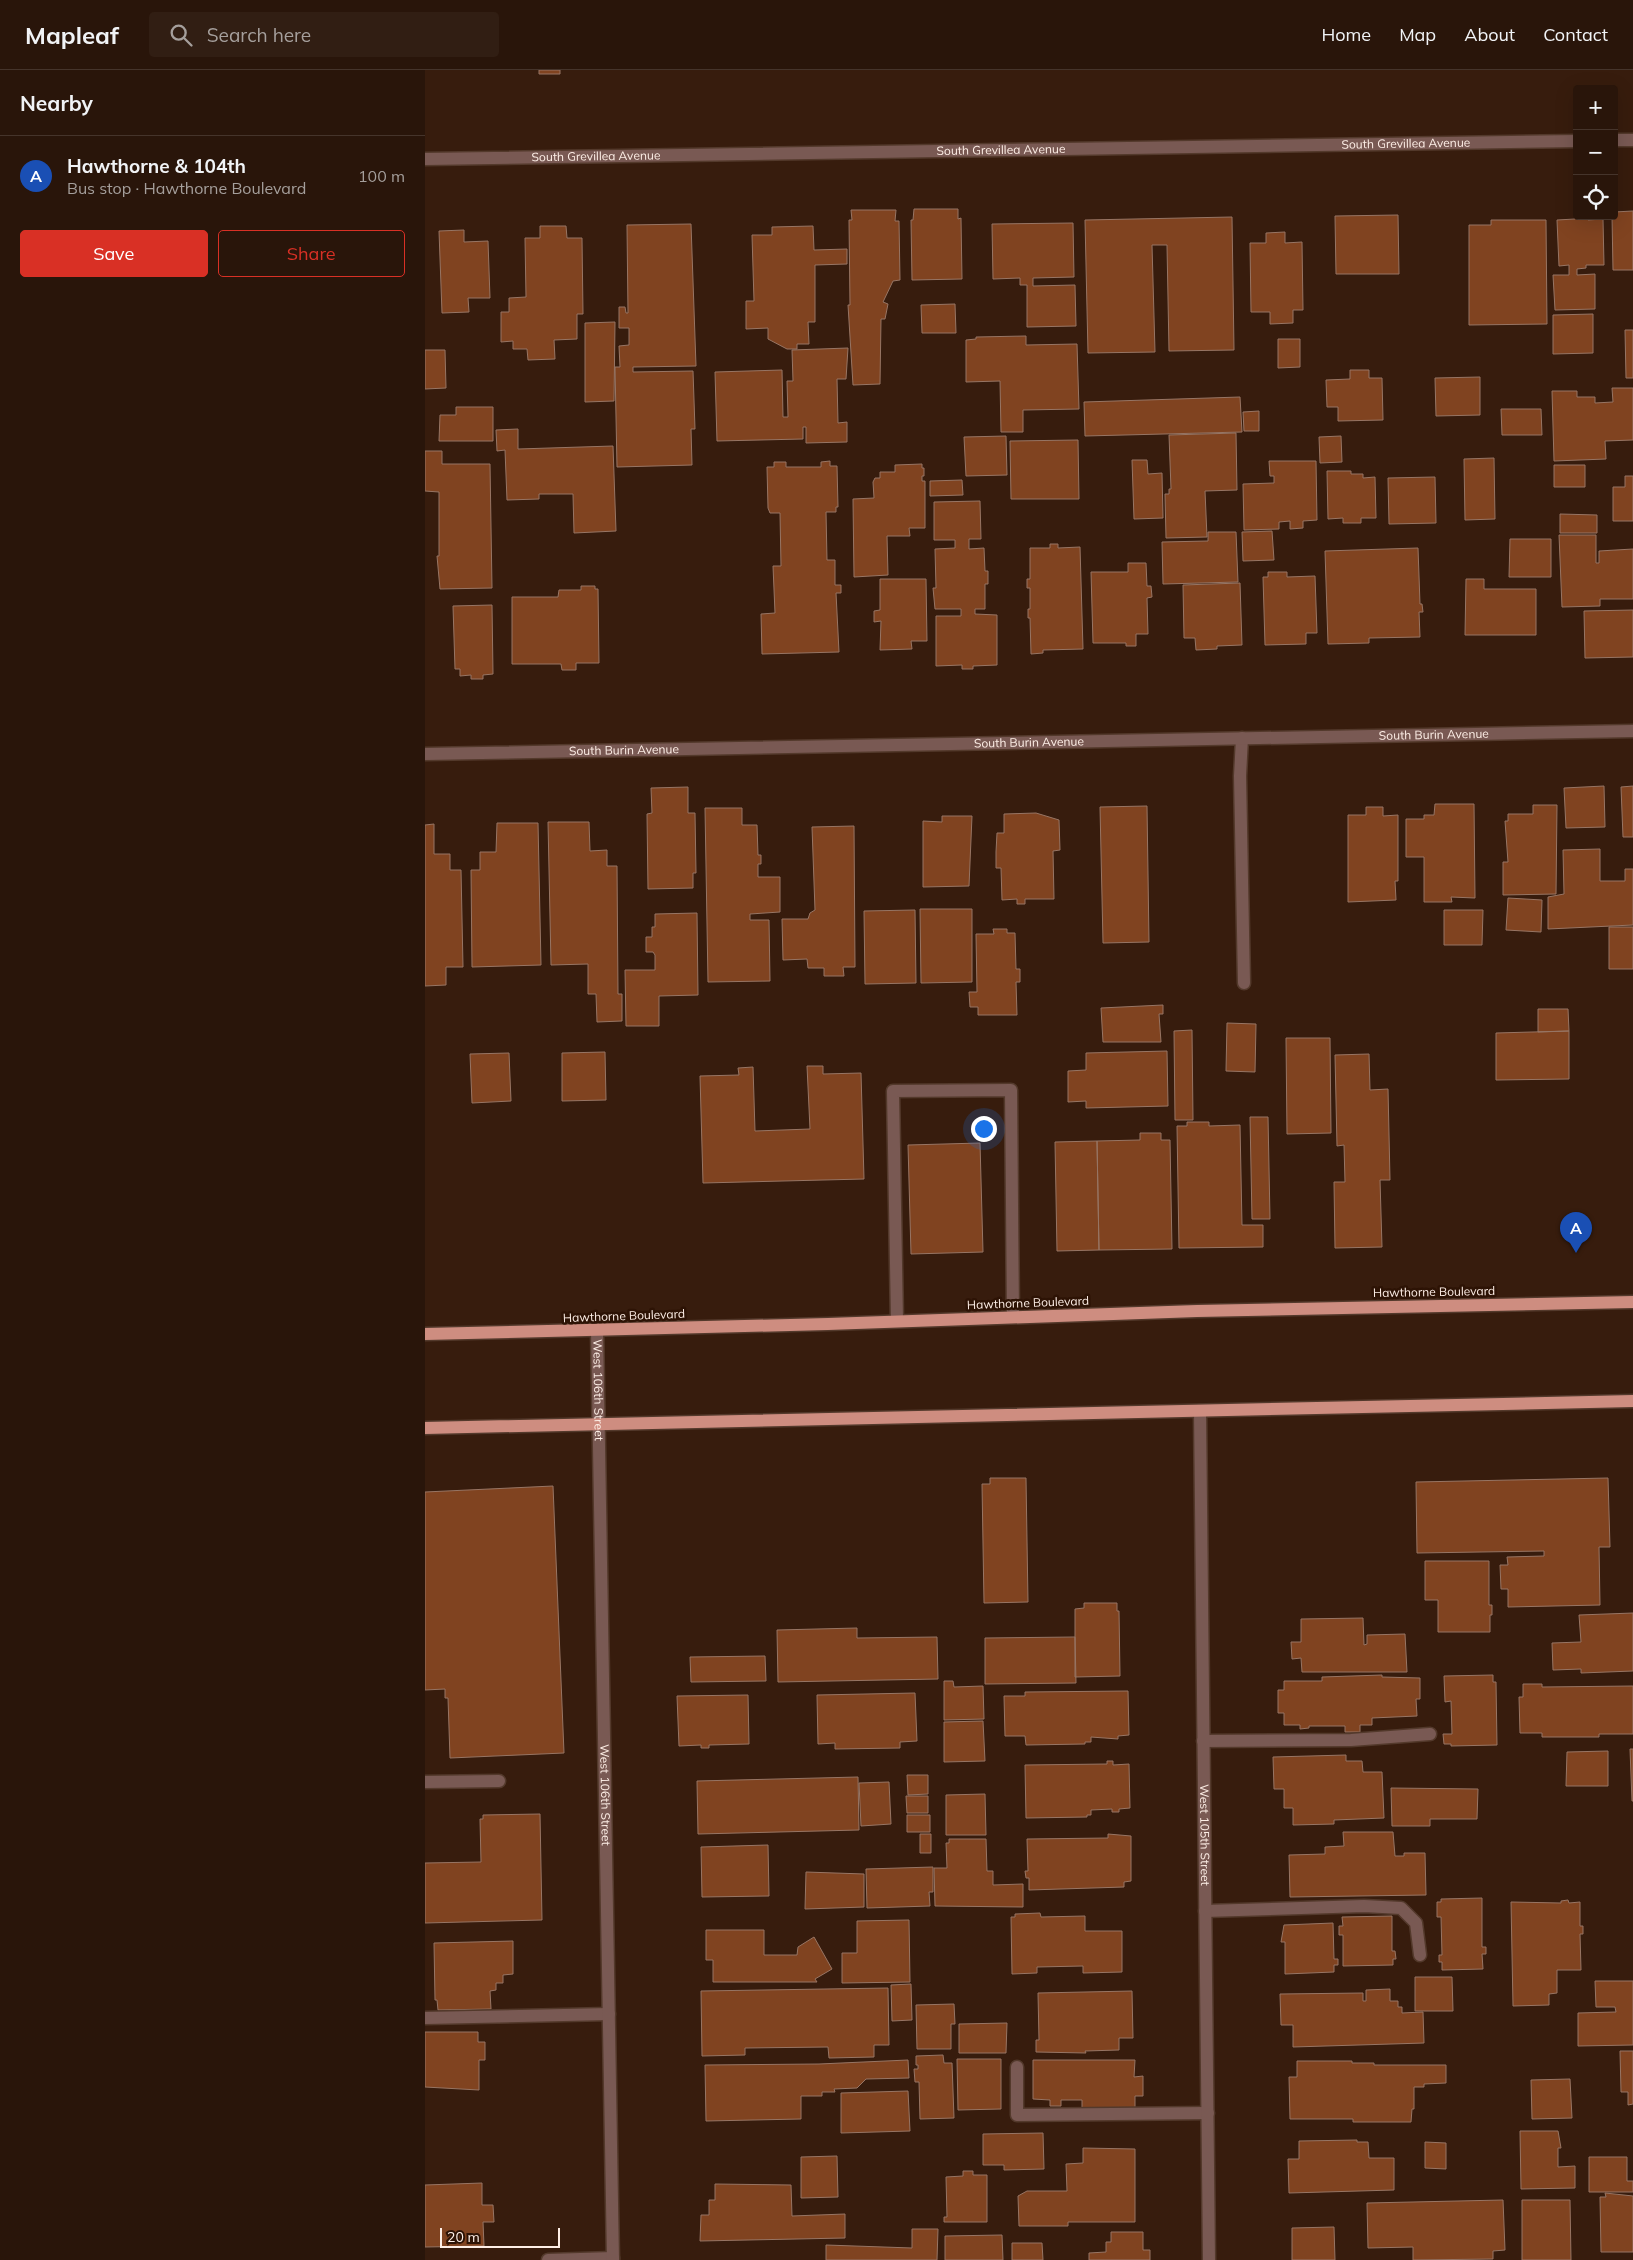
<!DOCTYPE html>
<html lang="en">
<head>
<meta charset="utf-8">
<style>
	:root { --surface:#29150a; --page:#311e13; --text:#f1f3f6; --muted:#a59f9c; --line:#45342b; --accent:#d93025 }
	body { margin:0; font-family:Mulish,sans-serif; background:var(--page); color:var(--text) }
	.controls { position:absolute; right:15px; top:15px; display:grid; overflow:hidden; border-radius:5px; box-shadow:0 5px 20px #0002 }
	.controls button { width:45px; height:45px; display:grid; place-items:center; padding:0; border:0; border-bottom:1px solid var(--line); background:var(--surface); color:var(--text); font:25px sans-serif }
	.scale { position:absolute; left:15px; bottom:12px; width:120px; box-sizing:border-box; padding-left:5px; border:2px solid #fdeee6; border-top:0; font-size:14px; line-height:18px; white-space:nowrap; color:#fdeee6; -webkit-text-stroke:4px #2d1305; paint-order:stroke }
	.you { position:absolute; left:558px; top:1058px; width:18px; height:18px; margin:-12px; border:4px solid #fff; border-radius:50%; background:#1a73e8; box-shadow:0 0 0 8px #1a73e833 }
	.badge { display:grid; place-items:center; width:32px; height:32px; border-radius:50%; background:var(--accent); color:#fff; font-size:16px; font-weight:700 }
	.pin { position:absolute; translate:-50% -41px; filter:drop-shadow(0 1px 2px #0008) }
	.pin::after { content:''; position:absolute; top:26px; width:18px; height:15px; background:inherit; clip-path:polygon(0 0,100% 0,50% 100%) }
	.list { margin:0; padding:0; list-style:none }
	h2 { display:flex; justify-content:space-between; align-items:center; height:65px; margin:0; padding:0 20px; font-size:21px }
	h2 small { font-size:16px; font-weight:400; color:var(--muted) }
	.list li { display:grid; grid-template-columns:32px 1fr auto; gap:15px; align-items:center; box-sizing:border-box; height:80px; padding:0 20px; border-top:1px solid var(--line) }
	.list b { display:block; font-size:19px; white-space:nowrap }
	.list p { margin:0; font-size:16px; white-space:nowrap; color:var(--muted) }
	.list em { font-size:16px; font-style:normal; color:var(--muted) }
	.actions { display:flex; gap:10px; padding:15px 20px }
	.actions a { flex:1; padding:11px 0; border:1px solid var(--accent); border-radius:5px; text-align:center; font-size:18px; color:var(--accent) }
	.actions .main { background:var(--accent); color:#fff }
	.icon { flex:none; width:28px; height:28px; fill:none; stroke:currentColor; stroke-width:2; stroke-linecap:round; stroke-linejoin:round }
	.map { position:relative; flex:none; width:1208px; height:2190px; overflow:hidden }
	header { display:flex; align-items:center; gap:30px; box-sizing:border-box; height:70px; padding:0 25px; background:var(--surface); border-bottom:1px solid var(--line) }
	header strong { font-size:24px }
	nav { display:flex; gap:28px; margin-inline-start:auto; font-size:18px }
	.search { width:350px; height:45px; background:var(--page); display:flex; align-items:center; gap:12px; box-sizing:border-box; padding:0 18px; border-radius:5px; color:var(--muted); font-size:19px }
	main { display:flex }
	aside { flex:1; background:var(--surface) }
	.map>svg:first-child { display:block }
</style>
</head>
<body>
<header>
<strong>Mapleaf</strong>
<div class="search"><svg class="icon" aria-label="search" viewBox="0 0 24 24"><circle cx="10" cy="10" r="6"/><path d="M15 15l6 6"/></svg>Search here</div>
<nav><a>Home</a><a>Map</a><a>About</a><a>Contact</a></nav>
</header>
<main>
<aside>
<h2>Nearby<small></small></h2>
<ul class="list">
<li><span class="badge" style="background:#1a4fb4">A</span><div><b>Hawthorne &amp; 104th</b><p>Bus stop · Hawthorne Boulevard</p></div><em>100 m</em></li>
</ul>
<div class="actions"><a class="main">Save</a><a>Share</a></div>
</aside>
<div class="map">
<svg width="1208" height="2190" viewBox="0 0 1208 2190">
	<rect width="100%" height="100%" fill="#371c0d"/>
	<path fill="#804320" stroke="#977564" d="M114 0H135V4H114Z
		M489 139H533V149L536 148 537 209 487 210 486 150H488Z
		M426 140H471L470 151H474L475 210 468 211 458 232 463 234 460 249H456L455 314 428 315 423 235H425L424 150H427Z
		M1208 141V200H1188L1187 146H1189V142Z
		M1150 144 1163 146V150L1178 149 1179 195H1161V198L1152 199V205L1170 204V239L1130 240 1128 205H1144V195L1134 196 1132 150 1150 149Z
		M973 145 974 204H911L910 146Z
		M807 147 809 280 744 281 742 175H727L730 282 663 283 660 150Z
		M1066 150H1121L1122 254 1044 255V155H1066Z
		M648 153 649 207 608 208V216L650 215 651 256 602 257V215H595V208L568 209 567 154Z
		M266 154 271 296 208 297V302L268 301 270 359H266L267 395 192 397 190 297H195L194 276 204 275V258H194V237H200L201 243H203L202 155Z
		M115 156H141L142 168H157L158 244H152V269L129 270 130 289 103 290 102 279H88V271L76 272V242H84V228L101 227 100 168H115Z
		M388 156 389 180 422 179V194L390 195V252H383L384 274H372V279H362L343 269V258L321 259V231H329L327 165H347V157Z
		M39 160V172L63 171 65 228H43L44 242 17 243 14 161Z
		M860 162V173L877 172 878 240H868V253L845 254V242H826L825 173H841V163Z
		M530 234 531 263H497L496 235Z
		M1168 244V283L1128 284V245Z
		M190 252 189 331 160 332V253Z
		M1200 260H1208V308H1201Z
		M601 266V275L652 274 654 339 598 340V362H576L575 311 541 312V270L551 269V267Z
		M853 269H875V297L853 298Z
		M423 278 421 309H412L413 353 422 352V372L381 373V357H378V369L292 371 290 302 357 300 358 347H363L362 311H368L367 280Z
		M0 280H20L21 318 0 319Z
		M925 300H944V308H957L958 350 913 351V337H902L901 310 925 309Z
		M1055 307V345L1011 346 1010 308Z
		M1187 318H1208V370L1180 371 1181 389 1129 391 1127 321H1152V327H1170V333L1188 332Z
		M815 327 817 362 660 366 659 332Z
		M31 337H68V371H14L15 345H31Z
		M1076 339H1116L1117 365H1077Z
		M834 341V361H819L818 342Z
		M93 359V379L188 376 191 461 149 463 148 424H114V429L82 430 80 380 72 381 71 360Z
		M811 363 812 420 780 421 782 467 741 468 740 424H744V419H746L744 365Z
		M581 366 582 405 541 406 539 367Z
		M916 366 917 392 895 393 894 367Z
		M653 370 654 429H586L585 371Z
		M0 381H17V394H65L67 518 15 519 12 486H14V422L0 421Z
		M1069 388 1070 449 1040 450 1039 389Z
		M707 390H722L723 404 737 403 738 448 709 449Z
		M405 391V396H412L413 437H411V442H401L402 490H410V515H416V523H411L414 582 337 584 336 544 350 543 348 496H356L355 443H345L343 438 342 397H349V392H361V397H396V392Z
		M844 391H891L892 450 878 451V458L865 459V451L854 452V459L819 460 818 414 849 413V406H845Z
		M497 394V398H499V406H497V411H500V458H484L485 466H462L463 505 429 507 428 429 449 428 448 412 450 408H455V402H470V395Z
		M1129 395H1160V417H1129Z
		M902 401H926V404H938V408L950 407 951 448H936V453H918V448L903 449Z
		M1200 406H1208V451H1188V417H1200Z
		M1010 407 1011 453 964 454 963 408Z
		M537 410 538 425 505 426V411Z
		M555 431 556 469H544V479L559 478 560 501H563V514H560V539H550V544L572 545V595L548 596V599H537V595L511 596V546H536V539H510L508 518H511L510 479 530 478V470H509V432Z
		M1135 444 1172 445V463H1135Z
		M847 461 849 490 818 491 817 462Z
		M783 462H811L813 512 738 514 737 472 783 471Z
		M1134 465H1171V493H1174V481L1208 479V529H1175V536L1137 537Z
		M1085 469H1126V507H1084Z
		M625 474H633V478L655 477 658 579 618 580V583L606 584 605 548H603V539H605V518H602V509H605V478H625Z
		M993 478 995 534H997L998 542H994L995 567 944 568V573L903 574 900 481Z
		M703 493H721L722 516H726L727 527 722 528 723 564H711V576H701V573H668L666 502H703Z
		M843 502H862V507L890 506 892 563H881V574L840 575 838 507H843Z
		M455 509H501L502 571H486L487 579 455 580 456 551 449 552V541L455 540Z
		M1041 509H1059V519H1111V565H1040Z
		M815 513 817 575 792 576V579L771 580 770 568H759L758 515Z
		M156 516H170V519H173L174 593H151V600H137L136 594H87V527H133L134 520H156Z
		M67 535 68 604 58 605V609H46V605L35 606V599H30L28 536Z
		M1208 540V587L1160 588 1159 541Z
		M1179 716 1180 757 1141 758 1139 718Z
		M1208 716V767H1198L1196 717Z
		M263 717V743H270L271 803H268V818L223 819 222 744 227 743 226 718Z
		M1010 734H1049L1050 828 1026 827 1027 832H999V787H981V749H999V745H1009Z
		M1108 735H1132L1131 824 1078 825V792H1083L1080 751H1083V744H1108Z
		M722 736 724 872 678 873 675 737Z
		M941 737H958V746L973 745V811H970L971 830 923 832V745H941Z
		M280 738H317V755H332L333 785H336V794H333V807H355V842L325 844V850H344L345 911 283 912Z
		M611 743 634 750 635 780 628 781 629 829H600V834H592V829L577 830 576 798H571V782L572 763H579V744Z
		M517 746H547L544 816 498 817V751L517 752Z
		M123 752H164L165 781 182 780V796H192L193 924H197V951L172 952 171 924H163V894L126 895Z
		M72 753H113L116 895 47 897 46 800H55V782H71Z
		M9 754V784H25V800H36L38 897H21V915L0 916V755Z
		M429 756 430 897H418L419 906H399V898H383L382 889 358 890 357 849H383L385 843 390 840 387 757Z
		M1175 779V811H1200V799H1208V855L1123 859V827L1139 824 1138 780Z
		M1083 828 1117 830 1116 862 1081 860Z
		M495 839H547V912L496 913Z
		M490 840 491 913 440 914 439 841Z
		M1019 840H1058L1057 875H1019Z
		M272 843 273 925 234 926V956H201L200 900H230V885L228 882H221V867H227V857H230V844Z
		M1184 857H1208V899H1184Z
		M568 859H582V863H590L591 899H595V912H591L592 945H553V937H545L544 922H552L551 864H569Z
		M738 935V944H734L736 972H678L676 938Z
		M1113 939H1143L1144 961 1113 962Z
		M802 953 831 954 830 1002 801 1001Z
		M767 960 768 1050H750L749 961Z
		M1144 961V1009L1071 1010V963Z
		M861 968H905L906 1063 862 1064Z
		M742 981 743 1036 661 1038V1031L643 1032V1001L661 1000V983Z
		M180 982 181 1030 137 1031V983Z
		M84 983 86 1031 47 1033 45 984Z
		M944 984 945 1020 963 1019 965 1110H955L957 1177 910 1178 909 1112H920L919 1075 912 1076 910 985Z
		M382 996H398V1004L436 1003 439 1109 278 1113 275 1006 314 1005 313 998 328 997 330 1061 385 1059Z
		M825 1047H843L845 1149H827Z
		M762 1052H784V1056L815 1055 817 1155H838V1177L754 1178 752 1056H762Z
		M715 1063H736V1070H745L747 1179 674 1180 672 1071 715 1070Z
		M672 1071 674 1180 632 1181 630 1072Z
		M555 1073 558 1182 486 1184 483 1075Z
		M565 1408H601L603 1532 559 1533 557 1414H565Z
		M1183 1408 1185 1477H1174L1175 1535 1083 1537V1519H1076L1075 1495H1083L1082 1487 1119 1486V1481L992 1483 991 1412Z
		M128 1416 139 1683 25 1688 23 1628H20V1619L0 1620V1422Z
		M1000 1491H1064V1535H1067V1545H1065V1562H1013V1530H1000Z
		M659 1533H692V1541H694L695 1606 650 1607V1539L659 1538Z
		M1208 1543V1601L1156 1603V1599L1128 1600 1127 1573 1156 1572 1154 1545Z
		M938 1548 939 1575 942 1574V1565L980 1564 982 1602H877L876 1588 867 1589 866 1572H876V1549Z
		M432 1558V1568L512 1567 513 1609 353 1612 352 1560Z
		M650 1567 651 1613 560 1614V1568Z
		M340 1586 341 1611 266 1612 265 1587Z
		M957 1605V1607L995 1608V1629H991L992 1646 947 1648V1655H935V1662H920V1656H884V1658L875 1659V1655H859V1643H853V1620H859V1611H897V1607Z
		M1068 1605V1612H1071L1072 1675 1026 1676V1674H1019L1018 1664H1027L1026 1631 1020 1632 1019 1606Z
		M519 1611H528L529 1617 558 1616 559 1649 519 1650Z
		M1098 1614H1117V1617L1208 1616V1664H1174V1667H1117V1663H1095L1094 1627H1098Z
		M703 1621 704 1665 693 1666V1669L666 1667V1672H660V1674L601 1675 600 1666H580L579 1626H600V1622Z
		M490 1623 492 1671 475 1672V1678L410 1679V1673L393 1674 392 1625Z
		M323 1625 324 1674 284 1675V1678H276V1675L254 1676 252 1626Z
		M558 1651 560 1691 519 1692V1652Z
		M1205 1679H1208V1731H1207Z
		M1183 1681V1716H1141L1142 1682Z
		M921 1685V1691H937L938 1702H957L959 1748 909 1750V1754L868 1755V1738H859V1719H849L848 1687Z
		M682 1691H688V1695L704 1694 705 1738 694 1739V1742H687V1739L666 1740V1745H662V1747L601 1748 600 1695 682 1694Z
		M482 1705H503V1724L483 1725Z
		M433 1707 434 1760 273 1764 272 1711Z
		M464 1712 466 1754 436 1756 434 1713Z
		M966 1718 1053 1719 1052 1749H1005V1756H967Z
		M560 1724 561 1765H521V1725Z
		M481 1726H503V1743H482Z
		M115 1744 117 1850 0 1853V1793L56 1792 55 1749H58V1745Z
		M482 1745H505V1762H482Z
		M918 1762H968L970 1786H979V1783H1000L1001 1825 865 1827 864 1785 900 1784V1777L919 1776Z
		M495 1764H506V1783H495Z
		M683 1764 706 1766V1811L699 1812V1817L604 1820V1808H601L600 1801H603L602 1769 683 1768Z
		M524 1769H561L562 1801H568V1815L598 1814V1837L510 1836 509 1798H522L521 1773H524Z
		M343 1775 344 1826 277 1827 276 1777Z
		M508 1797V1822H504L505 1836 442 1838 441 1799Z
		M381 1802 439 1804V1837L380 1839Z
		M1057 1828V1877H1061V1884H1057L1058 1899 1017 1900V1892H1014V1885H1017L1016 1847H1012V1832H1016V1829Z
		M1143 1830 1144 1833 1155 1832V1856H1158V1864H1155L1156 1900H1132V1923L1124 1924V1935L1088 1936 1086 1832 1136 1833V1831Z
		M615 1843 616 1847 660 1846V1861H697V1902L658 1903V1896L612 1897V1903L587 1904 586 1847H590V1844Z
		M967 1846V1881H970L971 1889H968V1895L918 1896V1865H914V1856H918L917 1847Z
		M484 1850 485 1912 417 1913V1883H432V1851Z
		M908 1853 909 1889H913V1895H909V1902L860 1904V1872H856L859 1855Z
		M281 1860H339V1885H372L373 1877 389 1867 407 1899 390 1909 392 1912H288V1890H281Z
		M88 1871V1904L78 1905V1913H71V1920L65 1921 66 1939 13 1940 12 1930H10L9 1873Z
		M990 1907H1027L1028 1941H990Z
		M1170 1911H1208V1975L1153 1976V1943L1191 1942 1190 1937H1171Z
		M486 1914 487 1950 467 1951 466 1915Z
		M463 1918 464 1975H449V1987L404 1988 403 1977 320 1978V1985L277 1986 276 1921Z
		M965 1919V1931H973V1937H977V1943L998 1942 999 1973 868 1977V1955H856L855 1924 938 1923V1931H941V1920Z
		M707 1921 708 1968H694V1980L660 1981 661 1983 611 1982V1970H614L613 1923Z
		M529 1934 530 1954H526V1979H492L491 1935Z
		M582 1953 581 1983H534V1954Z
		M0 1962H53V1972H60V1990H54V2020L0 2017Z
		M1195 1981H1208V2034L1203 2035V2022H1196Z
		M518 1985 519 1993H527L529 2048 495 2049 494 2012H490L489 1999H493V1995H491V1986Z
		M532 1989H576V2039L533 2040Z
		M483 1990 484 2008 441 2009 432 2018 409 2019 410 2022H397V2026H376V2049L281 2051 280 1995 394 1994Z
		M608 1990H710L709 2007 718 2006V2026H710V2039H657V2030H636V2036H625V2030L608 2029Z
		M872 1991H927V1993H949V1995H1021V2013L999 2014V2017H989V2039H987L986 2052H928V2049H865L864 2007H872Z
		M1145 2009 1147 2048 1107 2049 1106 2010Z
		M483 2021 485 2061 416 2063V2023Z
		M1095 2061H1133L1136 2078H1133V2097L1150 2096V2118L1096 2119Z
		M618 2063 619 2099 579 2100V2095H558V2064Z
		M932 2070V2072H943L944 2088H969V2120L864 2123 863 2089H874V2071Z
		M1000 2072 1021 2073V2099L1000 2098Z
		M658 2078 710 2079V2152H643V2156H594L593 2126 602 2121H642L641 2094 658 2093Z
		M412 2086 413 2127 376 2128V2087Z
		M1164 2087H1202V2111H1208V2122H1164Z
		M538 2101H548V2105H562V2152H519V2147H522L521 2107 538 2106Z
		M57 2113V2135H68L69 2152H58L59 2176 0 2177V2115Z
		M290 2114 366 2115 367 2146 420 2144V2168L275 2171 276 2145H284V2130H290Z
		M1180 2123 1208 2126V2182H1176L1175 2127H1181Z
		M1078 2130 1080 2180 1068 2181V2189L988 2190V2177L943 2178 942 2133Z
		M1097 2130H1145L1146 2190H1097Z
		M909 2157 910 2190H867V2158Z
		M487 2159H513L512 2190H401V2175L487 2178Z
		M686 2162H718V2180H725V2190H664V2183L681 2182V2172H686Z
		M577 2165 578 2190H520V2166Z
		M587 2173H617L618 2190H587Z"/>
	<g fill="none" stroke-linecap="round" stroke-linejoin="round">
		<defs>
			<path id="lane" d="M817 668 815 706 819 913
				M472 1251 468 1021 586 1020 588 1247
				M778 1671 926 1670 1005 1664
				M0 1712 74 1711
				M780 1841 939 1836 976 1838 991 1853 995 1885
				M0 1948 184 1944
				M592 1997V2045L783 2043
				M123 2190 188 2188"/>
			<g id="street">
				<path d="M1189 70H1208"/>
				<path id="s1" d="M0 89 1152 71"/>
				<path id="s2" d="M0 684 1208 661"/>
				<path id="s3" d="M172 1260 188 2190"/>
				<path id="s4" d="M775 1341 784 2190"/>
			</g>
			<path id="primary" d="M0 1264 403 1254 772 1241 1208 1232
				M0 1358 1208 1331"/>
		</defs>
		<use href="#lane" stroke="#53392b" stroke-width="15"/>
		<use href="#street" stroke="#53392b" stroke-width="15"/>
		<use href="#primary" stroke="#53392b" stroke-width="15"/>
		<use href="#lane" stroke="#795953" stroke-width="12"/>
		<use href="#street" stroke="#795953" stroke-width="12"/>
		<use href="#primary" stroke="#ce8d80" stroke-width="12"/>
	</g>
	<g text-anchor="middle" stroke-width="5" stroke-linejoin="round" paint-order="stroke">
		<g font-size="12" fill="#fdeee6" stroke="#2d1305">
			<text dy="4" stroke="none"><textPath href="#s1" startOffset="981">South Grevillea Avenue</textPath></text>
			<text dy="4" stroke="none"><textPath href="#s1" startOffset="576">South Grevillea Avenue</textPath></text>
			<text dy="4" stroke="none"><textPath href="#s1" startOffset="171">South Grevillea Avenue</textPath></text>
			<text dy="4" stroke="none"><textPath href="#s2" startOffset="1009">South Burin Avenue</textPath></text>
			<text dy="4" stroke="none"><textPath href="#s2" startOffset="604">South Burin Avenue</textPath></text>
			<text dy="4" stroke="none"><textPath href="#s2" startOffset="199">South Burin Avenue</textPath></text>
			<text transform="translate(1009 1222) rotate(-1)" y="4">Hawthorne Boulevard</text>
			<text transform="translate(603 1233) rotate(-2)" y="4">Hawthorne Boulevard</text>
			<text transform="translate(199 1246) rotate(-2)" y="4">Hawthorne Boulevard</text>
			<text dy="4" stroke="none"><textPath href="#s3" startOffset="60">West 106th Street</textPath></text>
			<text dy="4" stroke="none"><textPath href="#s3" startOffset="465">West 106th Street</textPath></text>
			<text dy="4" stroke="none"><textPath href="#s4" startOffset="424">West 105th Street</textPath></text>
		</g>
	</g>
</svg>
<div class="controls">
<button>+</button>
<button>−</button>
<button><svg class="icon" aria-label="locate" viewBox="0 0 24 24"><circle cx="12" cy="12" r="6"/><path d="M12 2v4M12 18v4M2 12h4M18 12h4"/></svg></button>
</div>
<div class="scale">20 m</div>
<div class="you"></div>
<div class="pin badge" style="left:1151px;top:1183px;background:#1a4fb4">A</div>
</div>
</main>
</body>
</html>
